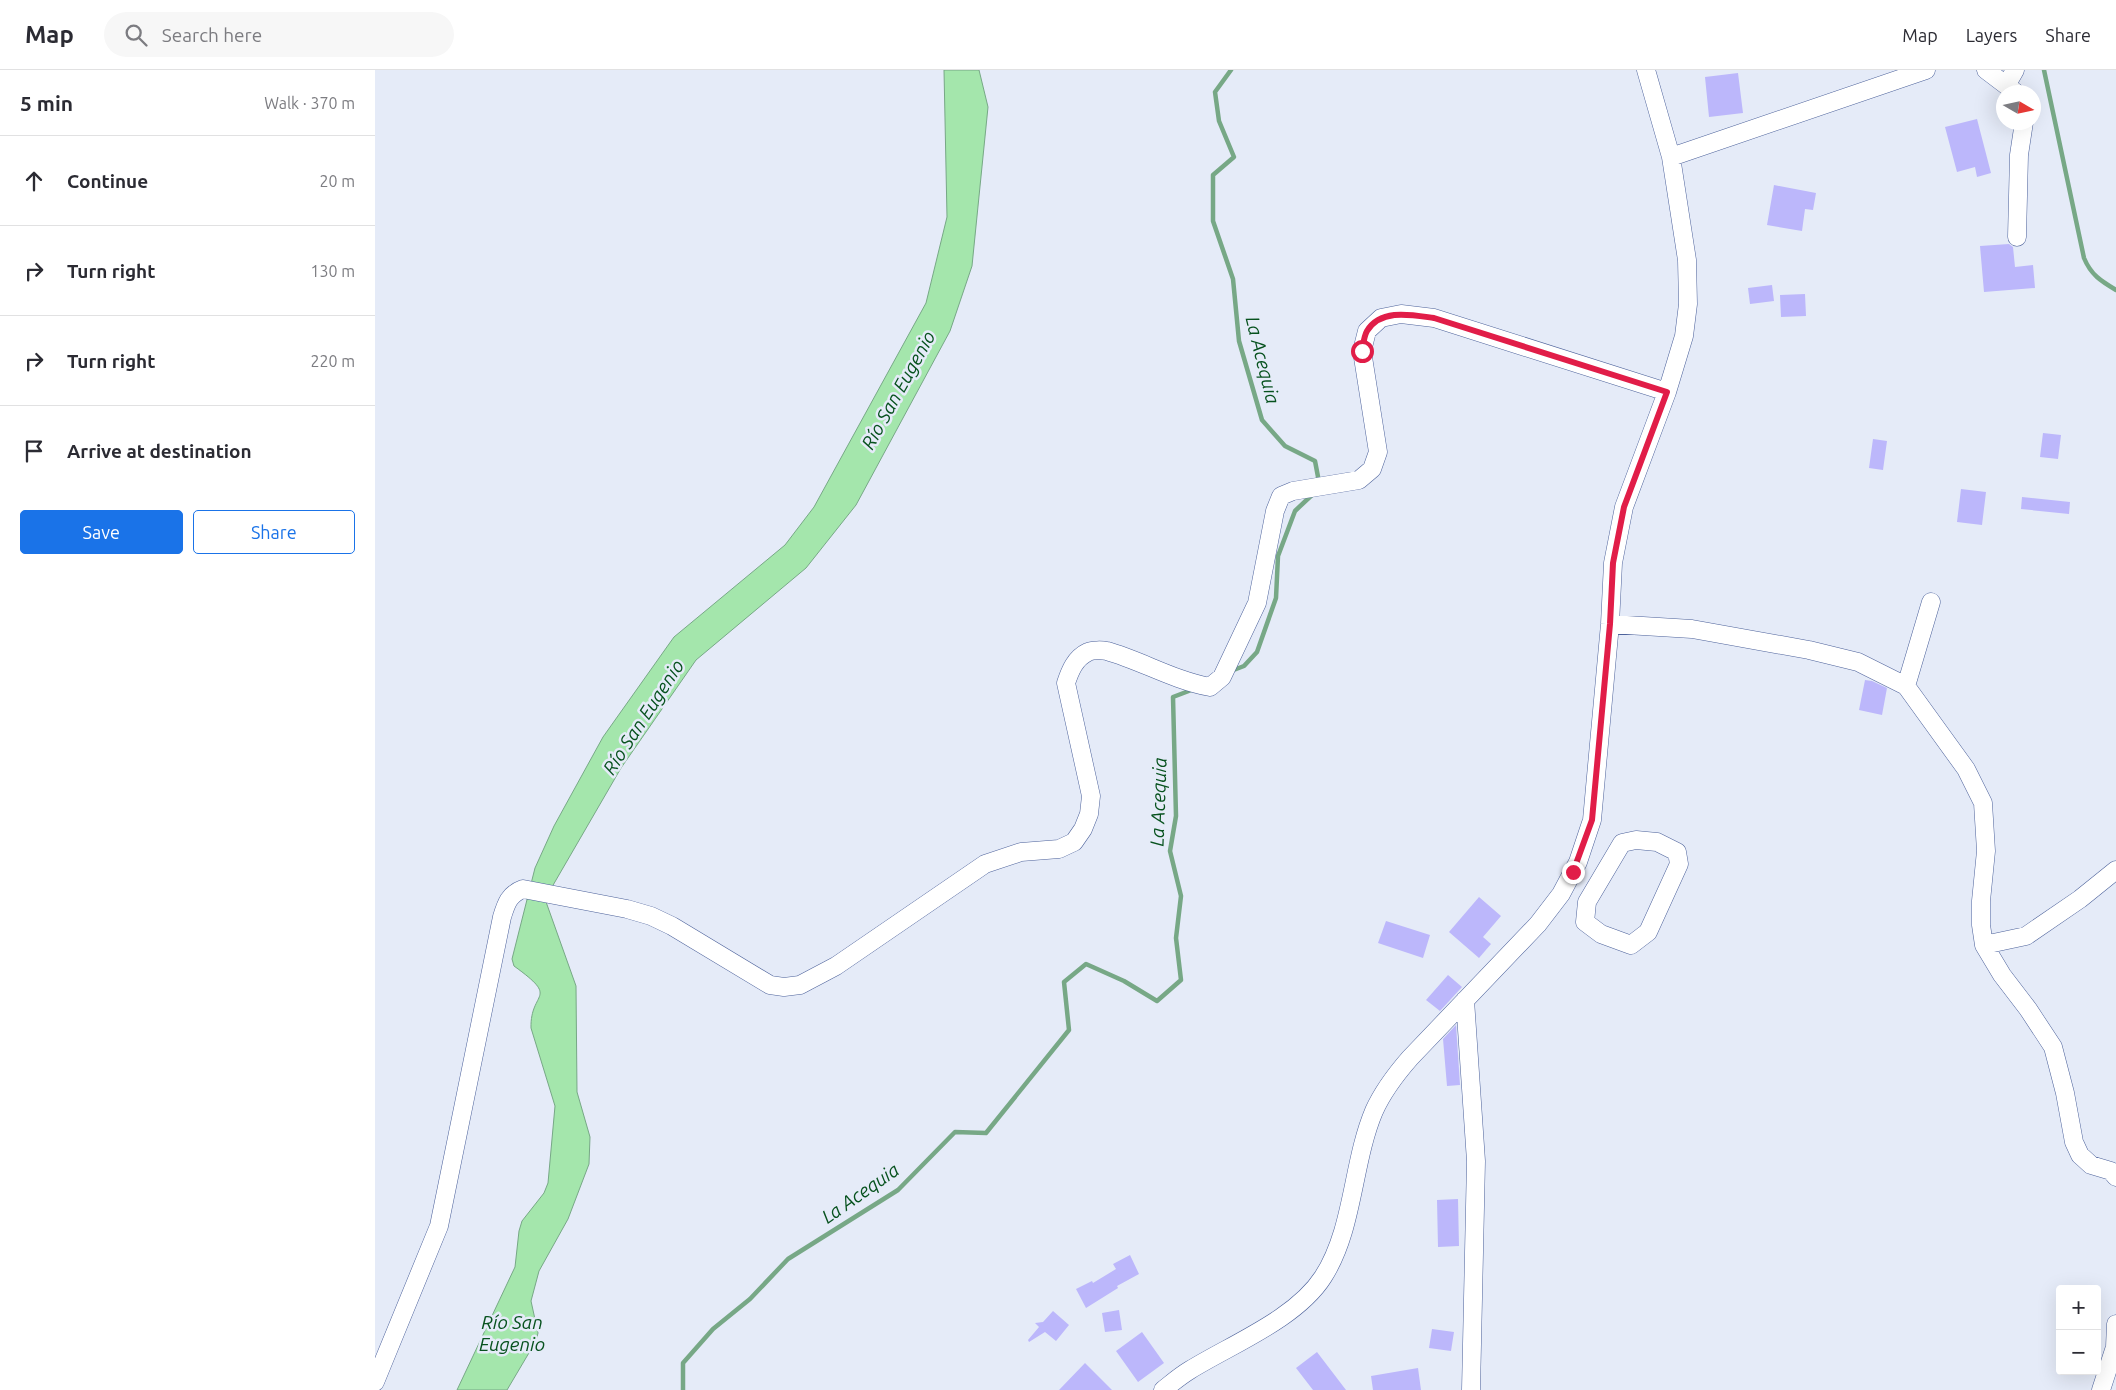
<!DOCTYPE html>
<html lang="en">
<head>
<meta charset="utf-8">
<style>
	:root { --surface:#fff; --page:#f7f7f7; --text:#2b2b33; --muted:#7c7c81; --line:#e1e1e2; --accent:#1a73e8 }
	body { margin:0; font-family:Ubuntu,sans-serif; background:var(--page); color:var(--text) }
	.controls { position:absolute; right:15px; bottom:15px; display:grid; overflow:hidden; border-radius:5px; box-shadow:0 5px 20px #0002 }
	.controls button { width:45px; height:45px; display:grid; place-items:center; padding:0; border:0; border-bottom:1px solid var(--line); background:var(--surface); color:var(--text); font:25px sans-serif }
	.compass { position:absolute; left:1621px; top:15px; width:45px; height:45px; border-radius:50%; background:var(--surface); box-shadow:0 5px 20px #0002; rotate:99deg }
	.stop { position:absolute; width:15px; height:15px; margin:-11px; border:4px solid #e11d48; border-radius:50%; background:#fff }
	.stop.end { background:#e11d48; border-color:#fff; box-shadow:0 1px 5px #0008 }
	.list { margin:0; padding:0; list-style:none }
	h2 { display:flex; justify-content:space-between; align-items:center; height:65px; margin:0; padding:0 20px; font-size:21px }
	h2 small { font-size:16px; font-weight:400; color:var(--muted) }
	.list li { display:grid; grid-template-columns:32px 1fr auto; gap:15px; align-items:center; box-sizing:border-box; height:90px; padding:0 20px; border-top:1px solid var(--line) }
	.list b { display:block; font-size:19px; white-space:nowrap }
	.list em { font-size:16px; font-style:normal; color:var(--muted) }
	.actions { display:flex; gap:10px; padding:15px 20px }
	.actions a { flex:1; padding:11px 0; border:1px solid var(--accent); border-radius:5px; text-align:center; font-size:18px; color:var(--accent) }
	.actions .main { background:var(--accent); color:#fff }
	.icon { flex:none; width:28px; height:28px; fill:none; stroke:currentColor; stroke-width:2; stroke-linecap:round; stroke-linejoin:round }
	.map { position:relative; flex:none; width:1741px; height:1320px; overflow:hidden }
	header { display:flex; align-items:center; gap:30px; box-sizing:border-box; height:70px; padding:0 25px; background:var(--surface); border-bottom:1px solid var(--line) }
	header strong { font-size:24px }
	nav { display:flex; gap:28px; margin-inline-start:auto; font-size:18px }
	.search { width:350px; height:45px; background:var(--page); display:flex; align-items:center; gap:12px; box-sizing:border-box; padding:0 18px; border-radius:28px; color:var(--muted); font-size:19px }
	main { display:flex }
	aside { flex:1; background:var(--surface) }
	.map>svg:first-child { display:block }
</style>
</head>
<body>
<header>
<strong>Map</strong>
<div class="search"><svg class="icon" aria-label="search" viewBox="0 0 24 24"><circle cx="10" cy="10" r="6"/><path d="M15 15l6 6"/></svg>Search here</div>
<nav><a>Map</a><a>Layers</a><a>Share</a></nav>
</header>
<main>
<aside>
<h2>5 min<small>Walk · 370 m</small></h2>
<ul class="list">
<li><svg class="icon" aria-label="ahead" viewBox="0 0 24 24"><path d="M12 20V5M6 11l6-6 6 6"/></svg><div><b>Continue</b></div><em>20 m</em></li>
<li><svg class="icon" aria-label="right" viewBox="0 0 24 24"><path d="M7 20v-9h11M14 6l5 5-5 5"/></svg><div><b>Turn right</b></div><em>130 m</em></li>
<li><svg class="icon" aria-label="right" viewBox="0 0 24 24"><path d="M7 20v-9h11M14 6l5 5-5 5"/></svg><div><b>Turn right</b></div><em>220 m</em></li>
<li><svg class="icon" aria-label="arrive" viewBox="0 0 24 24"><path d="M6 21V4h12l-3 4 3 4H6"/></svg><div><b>Arrive at destination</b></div></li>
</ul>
<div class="actions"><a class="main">Save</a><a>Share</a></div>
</aside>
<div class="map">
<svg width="1741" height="1320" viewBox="0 0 1741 1320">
	<rect width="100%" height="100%" fill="#e5ebf8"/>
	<path fill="#a4e6ac" stroke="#77a886" d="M569 0H604L613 37 597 196 575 261 481 435 431 498 321 590 246 698 170 829 201 916 202 1022 215 1067 214 1094 193 1149 164 1201 156 1231 163 1263 161 1271 132 1320H82L140 1197 144 1161 147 1151 169 1123 173 1113 180 1036 156 958C155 920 186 930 139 896L137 889 160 798 179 756 228 667 294 574 299 567 410 475 439 437 551 233 572 147Z"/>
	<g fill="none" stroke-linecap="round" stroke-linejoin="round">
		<path stroke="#77a886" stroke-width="4.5" d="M856 0 840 22 844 51 859 87 838 105V151L858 209 864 271 887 350 910 376 940 391 944 412
			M1669 0 1709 188C1716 205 1726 211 1741 220
			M856 601 869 596 882 582 901 528 903 486 920 441 938 424
			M308 1320V1293L338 1259 375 1229 413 1189 523 1120 580 1062 611 1063 694 960 689 912 711 894 749 911 782 931 806 910 801 868 806 826 795 781 801 746 798 627 819 619"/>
	</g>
	<path fill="#bcb7fb" d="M1363 3 1368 43 1334 47 1330 7Z
		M1602 49 1616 103 1602 107 1600 97 1582 102 1570 57Z
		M1399 115 1441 123 1438 140 1430 139 1427 161 1392 155Z
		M1634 174 1638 177 1640 197 1658 195 1660 218 1609 222 1605 176Z
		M1397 215 1399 231 1375 234 1373 218Z
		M1430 224 1431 246 1406 247 1405 225Z
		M1668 363 1686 365 1683 389 1665 387Z
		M1498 369 1512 371 1508 400 1494 398Z
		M1586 419 1611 422 1607 455 1582 452Z
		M1647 427 1695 432 1694 444 1646 439Z
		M1490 610 1497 611 1512 618 1507 645 1484 640Z
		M1104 827 1126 846 1108 867 1116 874 1104 888 1074 862Z
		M1011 851 1055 865 1048 888 1003 873Z
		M1073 905 1087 917 1065 941 1051 930Z
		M1081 955 1085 1015 1072 1016 1068 969Z
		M1083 1129 1084 1176 1063 1177 1062 1130Z
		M755 1185 764 1204 742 1216 743 1218 711 1238 701 1219 717 1211 718 1213 741 1199 738 1194Z
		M744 1240 747 1260 730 1262 727 1243Z
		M678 1241 694 1255 681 1271 670 1262 654 1272 653 1270 664 1257 660 1253 668 1252Z
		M1057 1259 1079 1262 1076 1281 1054 1278Z
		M767 1262 789 1293 763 1312 741 1281Z
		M942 1282 971 1320H938L921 1298Z
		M710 1293 737 1320H684Z
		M1043 1298 1046 1320H998L996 1306Z"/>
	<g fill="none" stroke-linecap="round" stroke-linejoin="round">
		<defs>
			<path id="minor" d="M1611 0 1640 22
				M1632 14 1640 0
				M1296 87 1551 0
				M1642 167 1644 85 1649 52
				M1235 554 1317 559 1434 580 1483 592 1531 616 1591 699 1608 733 1611 781 1606 831V855L1609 875 1627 905 1653 939 1678 977 1690 1023 1699 1072 1705 1085 1716 1095 1736 1101 1741 1107
				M1531 616 1556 532
				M1261 770 1282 772 1302 782 1304 794 1273 862 1256 875 1226 864 1210 852 1212 832 1247 773Z
				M1609 875 1651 866 1705 829 1741 800
				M1090 930 1101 1091 1096 1320
				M0 1312 64 1156 127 847C131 834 134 824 148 819L252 839 276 846 297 856 395 915 409 917 425 915 461 896 610 794 646 782 684 779 699 772 708 759 714 744 716 726 691 613C695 601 700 588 713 582 717 580 727 580 732 581 767 591 798 610 835 617L847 607 882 533 900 441 906 426 918 421 984 410 997 399 1003 382 987 281 992 261 1006 248 1026 244 1059 248 1292 322
				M788 1320C797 1313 805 1306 815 1300 857 1274 921 1249 948 1207 979 1159 977 1093 999 1041 1008 1021 1021 1004 1035 988L1163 854 1186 824 1203 792 1217 750 1235 554 1238 493 1249 437 1292 322 1309 266 1313 234 1312 190 1296 87 1271 0
				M1726 1320 1740 1277 1741 1254"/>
		</defs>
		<use href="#minor" stroke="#4d629b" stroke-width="19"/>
		<use href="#minor" stroke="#fff" stroke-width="18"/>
	</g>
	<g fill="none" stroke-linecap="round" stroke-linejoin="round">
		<path stroke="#e11d48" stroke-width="6" d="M987 281C988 275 989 266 992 261 1006 238 1037 245 1059 248L1292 322 1249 437 1238 493 1235 554 1217 750 1198 802"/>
	</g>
	<g text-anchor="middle" stroke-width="5" stroke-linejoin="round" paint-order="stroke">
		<g font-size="19" font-style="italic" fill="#07521e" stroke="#e5ebf8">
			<text transform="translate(888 290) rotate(76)" y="7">La Acequia</text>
			<text transform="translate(523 320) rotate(-61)" y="7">Río San Eugenio</text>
			<text transform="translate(268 647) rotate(-57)" y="7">Río San Eugenio</text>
			<text transform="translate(783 732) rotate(-88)" y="7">La Acequia</text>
			<text transform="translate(485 1123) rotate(-35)" y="7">La Acequia</text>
			<text x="137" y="1259">Río San<tspan x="137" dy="22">Eugenio</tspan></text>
		</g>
	</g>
</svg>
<div class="controls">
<button>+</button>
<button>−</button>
</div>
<svg class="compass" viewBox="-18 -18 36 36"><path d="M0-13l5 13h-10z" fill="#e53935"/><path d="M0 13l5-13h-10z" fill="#7c7c81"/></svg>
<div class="stop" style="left:987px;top:281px"></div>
<div class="stop end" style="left:1198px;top:802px"></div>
</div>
</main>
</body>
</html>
